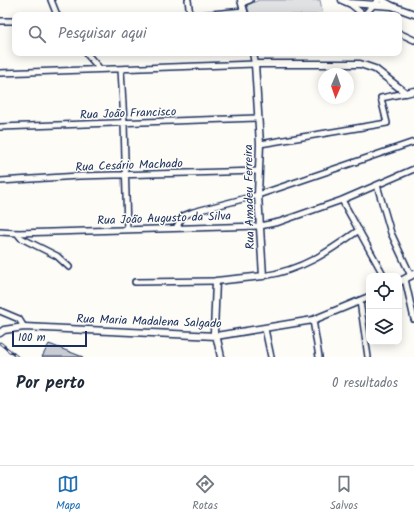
<!DOCTYPE html>
<html lang="pt">
<head>
<meta charset="utf-8">
<style>
	:root { --surface:#fff; --page:#f2f2f3; --text:#1f2937; --muted:#747a83; --line:#e0e1e3; --accent:#1f6fb2 }
	body { margin:0; font-family:Kalam,sans-serif; background:var(--page); color:var(--text) }
	.controls { position:absolute; right:12px; bottom:12px; display:grid; overflow:hidden; border-radius:8px; box-shadow:0 2px 10px #0003 }
	.controls button { width:36px; height:36px; display:grid; place-items:center; padding:0; border:0; border-bottom:1px solid var(--line); background:var(--surface); color:var(--text); font:20px sans-serif }
	.compass { position:absolute; left:318px; top:68px; width:36px; height:36px; border-radius:50%; background:var(--surface); box-shadow:0 2px 10px #0003; rotate:182deg }
	.scale { position:absolute; left:12px; bottom:10px; width:75px; box-sizing:border-box; padding-left:4px; border:2px solid #1b2f5e; border-top:0; font-size:11px; line-height:14px; white-space:nowrap; color:#1b2f5e; -webkit-text-stroke:3px #fdfcf7; paint-order:stroke }
	.list { margin:0; padding:0; list-style:none }
	h2 { display:flex; justify-content:space-between; align-items:center; height:52px; margin:0; padding:0 16px; font-size:17px }
	h2 small { font-size:13px; font-weight:400; color:var(--muted) }
	.icon { flex:none; width:22px; height:22px; fill:none; stroke:currentColor; stroke-width:2; stroke-linecap:round; stroke-linejoin:round }
	.map { position:relative; flex:none; width:414px; height:357px; overflow:hidden }
	.search { position:absolute; background:var(--surface); box-shadow:0 2px 10px #0003; left:12px; right:12px; top:12px; height:44px; display:flex; align-items:center; gap:10px; box-sizing:border-box; padding:0 14px; border-radius:8px; color:var(--muted); font-size:15px }
	.sheet { height:108px; background:var(--surface) }
	nav { display:flex; justify-content:space-around; align-items:center; box-sizing:border-box; height:56px; border-top:1px solid var(--line); background:var(--surface); font-size:11px; color:var(--muted) }
	nav a { display:grid; justify-items:center; gap:2px }
	nav .on { color:var(--accent) }
	.map>svg:first-child { display:block }
</style>
</head>
<body>
<div class="map">
<svg width="414" height="357" viewBox="0 0 414 357">
	<rect width="100%" height="100%" fill="#fdfcf7"/>
	<filter id="ink" filterUnits="userSpaceOnUse"><feTurbulence type="fractalNoise" baseFrequency=".025" numOctaves="2"/><feDisplacementMap in="SourceGraphic" scale="8" xChannelSelector="R" yChannelSelector="G"/><feConvolveMatrix kernelMatrix="1 2 1 2 8 2 1 2 1" color-interpolation-filters="sRGB"/></filter>
	<g filter="url(#ink)">
		<path fill="#e0e1e3" stroke="#7e88a0" d="M259 0H320L323 15H250L247 5Z"/>
		<path fill="#c9ccd3" stroke="#1b2f5e" d="M49 344 83 357H42Z"/>
		<g fill="none" stroke-linecap="round" stroke-linejoin="round">
			<defs>
				<path id="minor" d="M51 0 57 15
					M188 0 190 15
					M382 0 391 5
					M242 3 250 0
					M349 3 364 15
					M201 15 244 11
					M364 15 378 0
					M0 21H15
					M399 33 414 40
					M86 53 100 69
					M121 69 124 123 127 230
					M0 73 255 64
					M0 127 257 118
					M260 144 387 123 381 98 406 93
					M0 181 79 176 259 171
					M377 185 391 233 411 276
					M342 200 384 276
					M176 228 183 216 193 212 258 195 414 142
					M0 232 17 233 260 226 279 222 342 200 414 169
					M17 233 21 238 57 256 69 267
					M263 276C303 270 328 252 359 230
					M405 279 414 319
					M135 282 216 281
					M360 301 368 357
					M0 311 19 319 24 327
					M313 320 319 357
					M265 329 271 357"/>
				<path id="tertiary" d="M241 0 245 15
					M342 0 349 3 392 6 414 14
					M255 64H360L375 69 406 93 414 91
					M399 282 414 274
					M0 333 4 330 24 327 216 336 313 320 369 297
					M221 357 217 339 214 332 216 281 263 276 258 195 260 144 255 64 253 53"/>
			</defs>
			<use href="#minor" stroke="#1b2f5e" stroke-width="8"/>
			<use href="#tertiary" stroke="#1b2f5e" stroke-width="9"/>
			<use href="#minor" stroke="#fdfcf7" stroke-width="5"/>
			<use href="#tertiary" stroke="#fdfcf7" stroke-width="6"/>
			<defs>
				<path id="rail" d="M0 343 17 357"/>
			</defs>
			<use href="#rail" stroke="#1b2f5e" stroke-width="3"/>
			<use href="#rail" stroke="#fdfcf7" stroke-width="1.5" stroke-dasharray="4.5" stroke-linecap="butt"/>
		</g>
	</g>
	<g text-anchor="middle" stroke-width="3" stroke-linejoin="round" paint-order="stroke">
		<g font-size="12" fill="#1b2f5e" stroke="#fdfcf7">
			<text transform="translate(128 113) rotate(-2)" y="4">Rua João Francisco</text>
			<text transform="translate(129 165) rotate(-2)" y="4">Rua Cesário Machado</text>
			<text transform="translate(249 197) rotate(-91)" y="4">Rua Amadeu Ferreira</text>
			<text transform="translate(164 218) rotate(-2)" y="4">Rua João Augusto da Silva</text>
			<text transform="translate(149 321) rotate(2)" y="4">Rua Maria Madalena Salgado</text>
		</g>
	</g>
</svg>
<div class="controls">
<button><svg class="icon" aria-label="locate" viewBox="0 0 24 24"><circle cx="12" cy="12" r="6"/><path d="M12 2v4M12 18v4M2 12h4M18 12h4"/></svg></button>
<button><svg class="icon" aria-label="layers" viewBox="0 0 24 24"><path d="M12 4l9 5-9 5-9-5zM3 14l9 5 9-5"/></svg></button>
</div>
<svg class="compass" viewBox="-18 -18 36 36"><path d="M0-13l5 13h-10z" fill="#e53935"/><path d="M0 13l5-13h-10z" fill="#747a83"/></svg>
<div class="scale">100 m</div>
<div class="search"><svg class="icon" aria-label="search" viewBox="0 0 24 24"><circle cx="10" cy="10" r="6"/><path d="M15 15l6 6"/></svg>Pesquisar aqui</div>
</div>
<section class="sheet">
<h2>Por perto<small>0 resultados</small></h2>
<ul class="list">
</ul>
</section>
<nav>
<a class="on"><svg class="icon" aria-label="map" viewBox="0 0 24 24"><path d="M3 6l6-2 6 2 6-2v14l-6 2-6-2-6 2zM9 4v14M15 6v14"/></svg>Mapa</a>
<a><svg class="icon" aria-label="directions" viewBox="0 0 24 24"><path d="M12 3l9 9-9 9-9-9zM9 14v-3h6M13 9l2 2-2 2"/></svg>Rotas</a>
<a><svg class="icon" aria-label="saved" viewBox="0 0 24 24"><path d="M7 4h10v16l-5-4-5 4z"/></svg>Salvos</a>
</nav>
</body>
</html>
